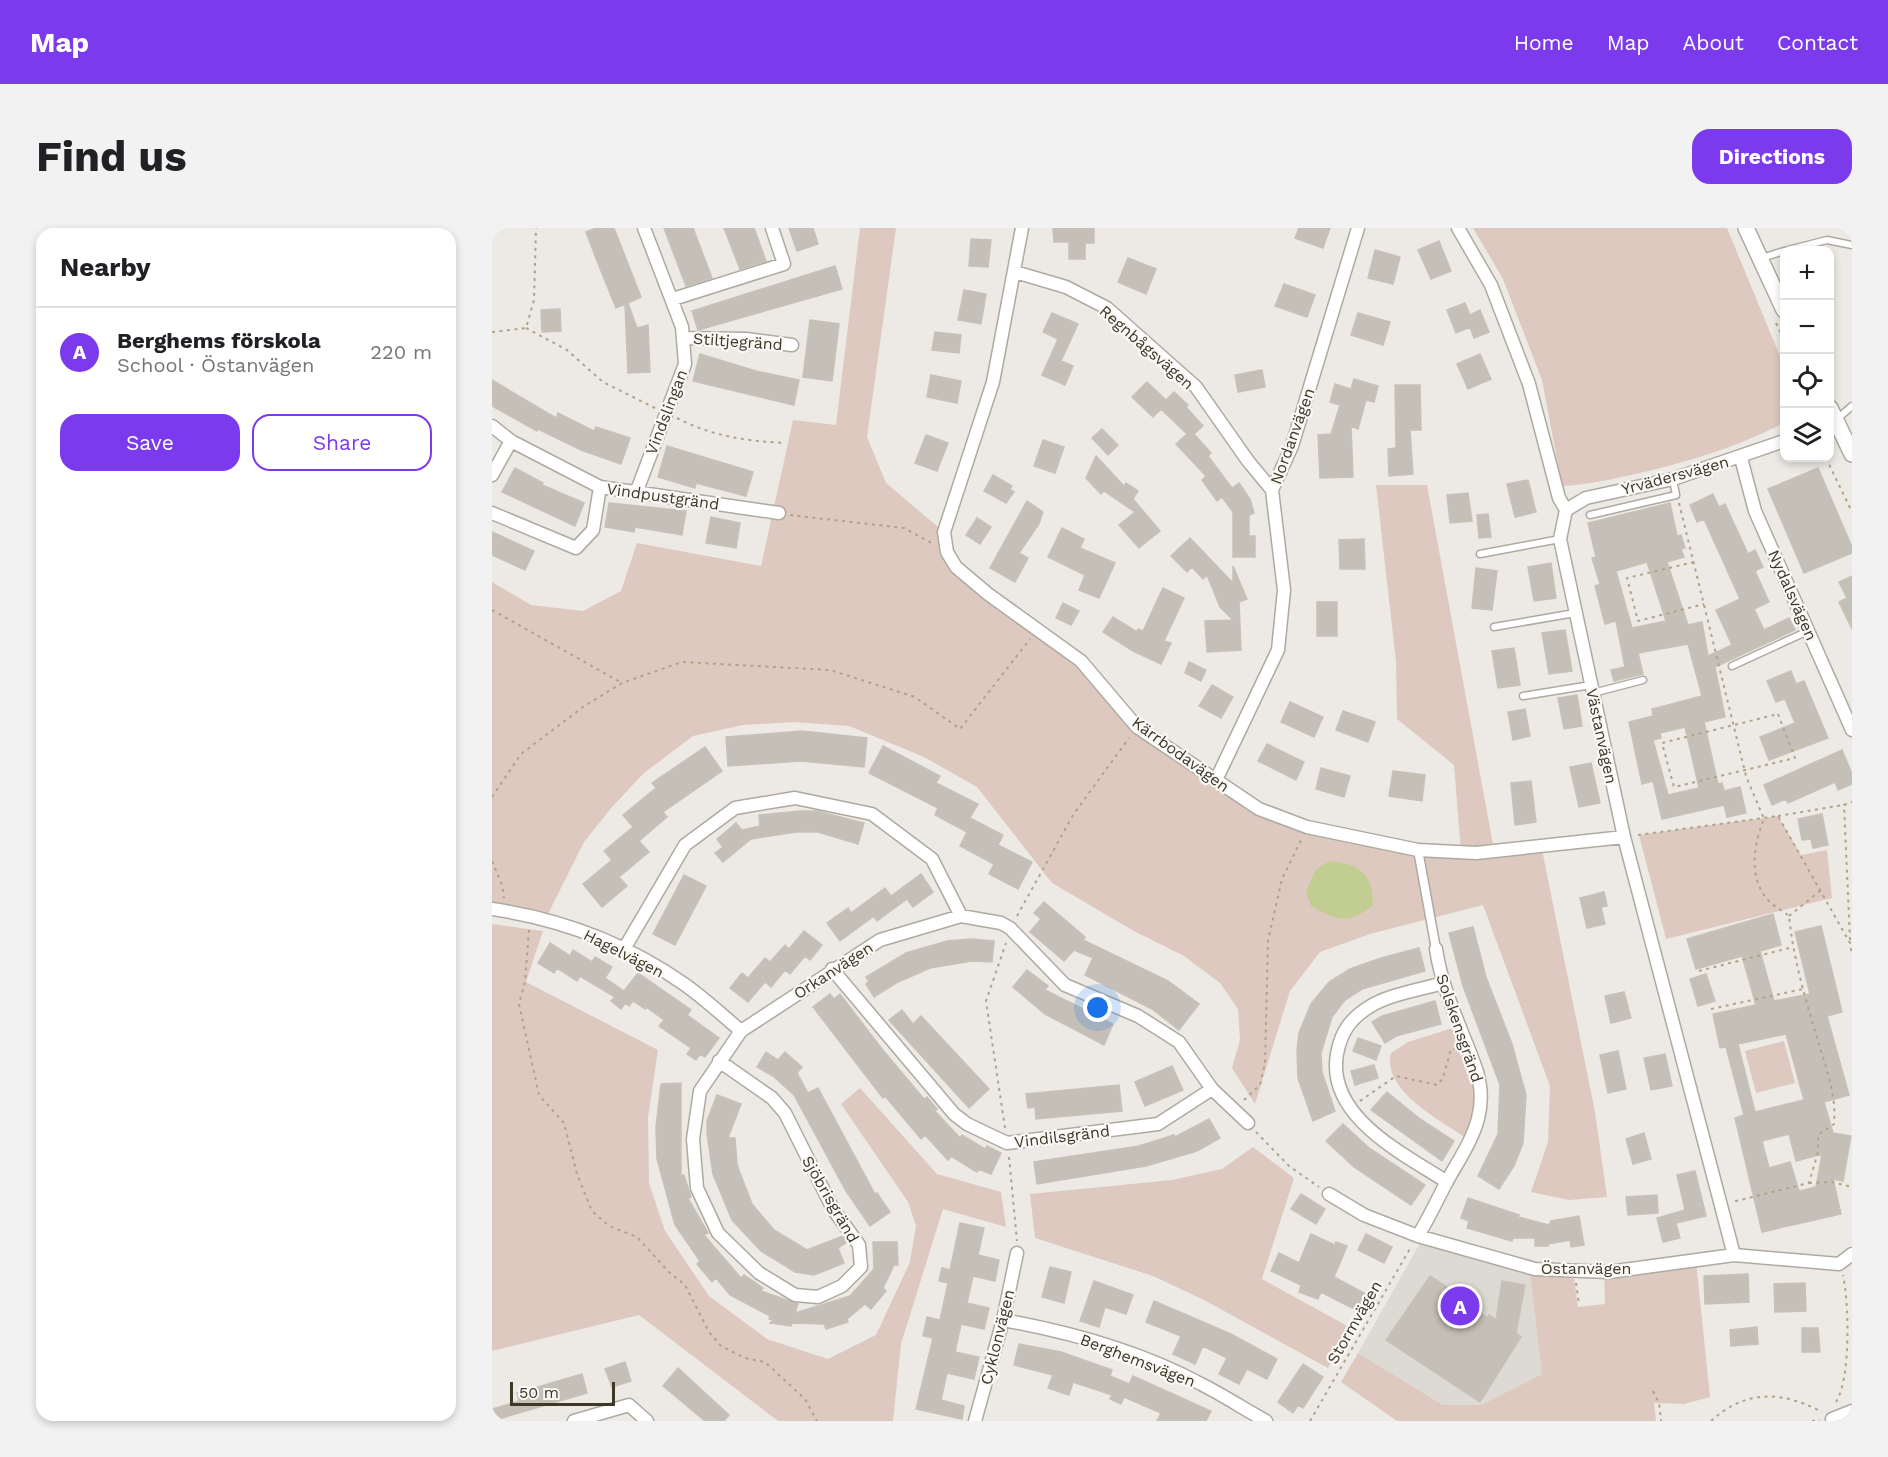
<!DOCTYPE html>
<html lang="en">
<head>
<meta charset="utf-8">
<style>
	:root { --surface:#fff; --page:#f2f2f2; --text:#202124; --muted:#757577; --line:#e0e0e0; --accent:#7c3aed }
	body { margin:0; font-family:"Work Sans",sans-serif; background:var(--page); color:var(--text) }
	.controls { position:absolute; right:18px; top:18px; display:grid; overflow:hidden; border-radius:12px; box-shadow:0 3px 9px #0003 }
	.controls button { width:54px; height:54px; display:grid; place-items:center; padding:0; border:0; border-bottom:2px solid var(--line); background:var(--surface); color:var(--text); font:30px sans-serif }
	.scale { position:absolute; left:18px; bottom:15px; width:105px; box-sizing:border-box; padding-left:6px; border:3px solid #3e3925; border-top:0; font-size:16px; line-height:21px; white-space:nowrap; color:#3e3925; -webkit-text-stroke:4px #faf8f6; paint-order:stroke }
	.you { position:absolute; left:606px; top:780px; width:21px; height:21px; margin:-15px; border:4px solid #fff; border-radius:50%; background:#1a73e8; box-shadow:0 0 0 9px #1a73e833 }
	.badge { display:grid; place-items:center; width:39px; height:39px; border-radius:50%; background:var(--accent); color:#fff; font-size:20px; font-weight:700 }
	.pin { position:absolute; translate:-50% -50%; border:3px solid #fff; box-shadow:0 2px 6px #0006 }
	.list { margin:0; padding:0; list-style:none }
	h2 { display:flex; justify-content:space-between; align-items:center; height:78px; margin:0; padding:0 24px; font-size:26px }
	h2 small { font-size:20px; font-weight:400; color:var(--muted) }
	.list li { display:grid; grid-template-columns:39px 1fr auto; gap:18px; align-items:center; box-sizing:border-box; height:90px; padding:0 24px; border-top:2px solid var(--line) }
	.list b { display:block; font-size:22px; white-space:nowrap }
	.list p { margin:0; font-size:20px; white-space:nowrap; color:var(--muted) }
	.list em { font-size:20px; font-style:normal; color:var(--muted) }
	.actions { display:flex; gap:12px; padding:18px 24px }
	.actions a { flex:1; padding:14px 0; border:2px solid var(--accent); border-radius:18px; text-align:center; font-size:21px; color:var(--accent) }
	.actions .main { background:var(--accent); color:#fff }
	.icon { flex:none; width:33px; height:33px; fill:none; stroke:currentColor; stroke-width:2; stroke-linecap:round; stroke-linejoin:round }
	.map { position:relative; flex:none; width:1360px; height:1193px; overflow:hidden; border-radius:18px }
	header { display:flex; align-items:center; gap:36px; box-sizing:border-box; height:84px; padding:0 30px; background:var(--accent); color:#fff }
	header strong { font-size:28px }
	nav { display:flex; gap:33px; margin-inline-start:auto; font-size:21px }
	.intro { display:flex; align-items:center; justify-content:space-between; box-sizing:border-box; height:144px; padding:0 36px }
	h1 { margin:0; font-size:42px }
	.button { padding:15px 27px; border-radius:18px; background:var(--accent); color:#fff; font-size:21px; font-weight:700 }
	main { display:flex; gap:36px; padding:0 36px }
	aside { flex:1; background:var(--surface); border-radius:18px; box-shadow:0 3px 9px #0003 }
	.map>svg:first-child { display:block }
</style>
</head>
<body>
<header>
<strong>Map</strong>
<nav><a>Home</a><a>Map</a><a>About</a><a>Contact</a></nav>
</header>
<div class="intro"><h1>Find us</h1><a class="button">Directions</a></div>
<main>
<aside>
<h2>Nearby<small></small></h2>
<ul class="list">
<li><span class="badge">A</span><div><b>Berghems förskola</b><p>School · Östanvägen</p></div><em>220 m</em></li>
</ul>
<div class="actions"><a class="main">Save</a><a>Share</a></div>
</aside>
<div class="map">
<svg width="1360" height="1193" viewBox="0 0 1360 1193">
	<rect width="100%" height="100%" fill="#edeae5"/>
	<path fill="#ddd9d3" d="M928 1015 1038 1046 1050 1146 989 1177H951L866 1125Z"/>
	<path fill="#ddc9c0" d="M368 0H404L375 209 394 255 452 304 464 339 589 433 645 499 724 552 815 599 969 624 962 537 905 491 904 433 884 257H935L1002 622 1049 617 1103 884 1115 969 1077 972 1039 964 1056 914 1058 858 991 677 878 706 828 724 798 763 763 876 740 840 748 812 746 781 728 755 692 728 642 703 560 655 485 559 432 529 357 498 302 494 251 497 201 508 152 545 120 579 92 614 54 690 0 680V354L39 377 91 383 129 363 145 315 269 338 301 192 344 197Z
		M981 0H1235L1292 138V195C1243 220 1193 235 1139 247 1116 252 1094 257 1070 258L1050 152 1011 51Z
		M1286 588 1309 627 1335 622 1340 670 1174 711 1147 607Z
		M0 696 51 703 34 754 166 822 156 889 157 955 173 1003 217 1068 275 1111 336 1131 384 1107 418 1034 424 998 416 974 349 876 368 860 445 946 509 964 514 999 451 981 409 1116 401 1193H286L147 1087 0 1123Z
		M967 798 989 861 979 913C952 894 889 863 899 825L916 814Z
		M1292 813 1303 855 1264 865 1253 823Z
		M761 919 802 950 770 1051 859 1100 836 1140 712 1072 661 1048 543 1010 538 966 680 952 730 941Z
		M1204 1033 1218 1169 1192 1176 1162 1175 1164 1193H905L849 1154 866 1125 951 1177H989L1050 1146 1038 1046 1082 1049 1086 1079 1113 1076 1112 1044Z"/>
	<path fill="#c2ce91" d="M838 633C868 636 881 646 881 677 856 698 845 692 819 678L814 663 824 641Z"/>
	<path fill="#c5c0b7" stroke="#c7c1b8" stroke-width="1.5" fill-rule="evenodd" d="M104 0H122L149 69 136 75 145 100 156 97 158 144 136 145 133 76 124 80 105 33 94 4Z
		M172 0H201L220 50 194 58Z
		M232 0H262L274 33 248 41Z
		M297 0H321L326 16 305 23Z
		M561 0H602V15H593V31H577V14H562Z
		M807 0H838L831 20 803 10Z
		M479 11 499 12 496 39 477 38Z
		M947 13 959 43 939 51 926 22Z
		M883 22 908 29 901 56 876 50Z
		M636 30 664 41 654 66 626 54Z
		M343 38 350 61 206 102 200 83Z
		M792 56 823 67 815 89 783 78Z
		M472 62 494 66 489 96 466 92Z
		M973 75 978 87 988 82 997 104 982 110 978 99 964 105 955 82Z
		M68 81 69 103 50 104 49 82Z
		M560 85 586 96 569 133 581 138 573 157 550 147 566 111 551 104Z
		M866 85 898 94 891 117 859 107Z
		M318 92 347 96 340 153 311 149Z
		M443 104 469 107 467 125 440 122Z
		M208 126 264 143 307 152 302 177 201 153Z
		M988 126 999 151 976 161 965 136Z
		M770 142 773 159 746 164 743 147Z
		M439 147 469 153 465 175 435 169Z
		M862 151 886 158 882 174 874 172 866 201 859 198 861 249 828 250 826 207 839 206 848 177 838 174 843 156 859 161Z
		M0 152 64 190 66 185 102 203 104 199 138 210 129 236 89 222 46 201 45 203 0 178Z
		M655 154 674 172 682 164 696 177 694 179 711 198 702 206 719 225 716 228 740 260 747 255 758 271 762 285 757 287V308H763V329H741V284L730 269 725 273 710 252 714 248 684 216 695 206 669 181 661 189 640 169Z
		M903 157H928L929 202H918L921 246 897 248 896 221 904 220Z
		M610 201 626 217 616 227 600 210Z
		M434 207 456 215 445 243 423 235Z
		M551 212 572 219 563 245 542 238Z
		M175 218 261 244 254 268 204 255 203 260 166 249Z
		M604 228 632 258 634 255 646 263 641 271 668 303 647 320 627 297 643 284 612 263 609 266 594 250Z
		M23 240 51 255 50 257 92 275 83 298 10 264Z
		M1326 240 1360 319V325L1312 345 1276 261Z
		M501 247 520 258 518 261 522 264 514 275 492 263Z
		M1036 252 1044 284 1023 289 1015 256Z
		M976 265 980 293 958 295 955 267Z
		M1221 266 1227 279 1233 276 1256 326 1263 322 1271 339 1263 343 1277 374 1262 381 1272 402 1297 390 1303 402 1223 439 1233 489 1212 494 1226 556 1230 555 1232 563 1248 559 1254 585 1235 589 1232 577 1170 591 1161 553 1150 556 1137 494 1161 488 1160 481 1210 468 1196 416 1146 425 1151 446 1122 453 1119 442 1133 439 1124 393 1113 396 1103 358 1108 356 1100 330 1104 329 1096 295 1178 275 1185 308 1189 307 1193 320 1189 321 1192 329 1175 334 1196 397 1210 394 1216 428 1240 417 1224 382 1248 371 1212 291 1205 294 1198 277ZM1155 334 1174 393 1140 400 1124 343ZM1193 499 1207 560 1176 567 1161 512 1169 510 1168 505Z
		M535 273 551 284 547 296 527 325 536 330 523 354 498 340Z
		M117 275 194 283 190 307 143 299 142 304 113 299Z
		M996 286 999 309 987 310 985 287Z
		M219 289 248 295 244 320 214 315Z
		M485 290 499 299 488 316 474 307Z
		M570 300 592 311 588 320 623 335 607 370 587 362 593 347 556 329Z
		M0 304 42 323 33 342 0 327Z
		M698 310 741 355V338L755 371 747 374 749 422 715 424 713 393 741 392 728 379 715 347 711 351 700 339 695 344 679 328Z
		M872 311 873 341H848L847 312Z
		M1059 335 1064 370 1042 373 1036 339Z
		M984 340 1005 343 1000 382 980 380Z
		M1360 348V401L1347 374 1355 370 1347 354Z
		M671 360 692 370 672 413 679 415 669 436 641 423 611 404 621 389 645 404 646 401 651 403Z
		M825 374H845V408H825Z
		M571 375 587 383 579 397 564 390Z
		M1073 402 1080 443 1057 446 1050 405Z
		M1022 420 1028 457 1006 460 1000 423Z
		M697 434 714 442 709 453 693 445Z
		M1299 443 1304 456 1312 453 1336 510 1277 532 1268 509 1303 495 1293 471 1284 474 1275 453Z
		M720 457 741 469 729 490 707 478Z
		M1085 467 1090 498 1072 501 1066 470Z
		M798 474 831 489 822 509 789 494Z
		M1033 481 1038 508 1021 512 1016 484Z
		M851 483 883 494 876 514 844 502Z
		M310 503 375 510 372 539 309 533 236 538 234 509Z
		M775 516 812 534 804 552 766 533Z
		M391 518 448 548 444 555 486 576 478 590 511 607 506 617 540 634 526 661 497 646 502 636 468 618 475 604 443 587 446 580 377 545Z
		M213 519 230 543 171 584 175 589 147 613 157 624 127 649 135 658 110 679 91 656 120 632 112 623 141 599 131 587 164 560 160 555Z
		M1350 522 1360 546V556L1346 562 1343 554 1296 575 1294 571 1280 577 1272 557Z
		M1099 535 1108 575 1087 579 1078 539Z
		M829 540 858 548 852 569 824 561Z
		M901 543 933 547 930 573 897 568Z
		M1039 553 1044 594 1023 597 1019 555Z
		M308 583H325L372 595 366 616 326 604H304L259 611 231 634 223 625 231 619 225 611 244 595 250 602 268 598 267 587Z
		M1330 586 1336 617 1321 620 1319 611 1310 612 1306 591Z
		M429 646 441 664 421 679 415 671 385 693 382 688 348 713 335 695 356 680 359 685 393 660 399 668Z
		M192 647 214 658 183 717 161 706Z
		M1112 664 1115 678 1109 679 1113 696 1095 700 1088 670Z
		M552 674 593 709 591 712 676 753 707 776 687 802 660 781 593 747 601 730 582 722 572 733 538 704 549 691 542 685Z
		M1281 686 1289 717 1268 723 1282 773 1318 766 1303 704 1329 698 1350 784 1335 788 1357 867 1332 874 1341 905 1359 908 1351 953 1341 951 1349 986 1270 1004 1243 890 1252 887 1234 819 1228 820 1221 786 1264 777 1250 728 1204 741 1195 711ZM1294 806 1312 872 1263 884 1246 816ZM1297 906 1304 933 1330 926 1324 959 1307 963 1298 934 1277 940 1270 913Z
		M981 699 994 749 1020 816 1034 867 1031 915 1022 938 1007 961 986 948 1006 906 1008 857 971 758 957 705Z
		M312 703 330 717 318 732 313 728 298 746 293 742 279 759 273 754 256 774 238 760 250 745 256 750 273 730 278 734 293 717 297 721Z
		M479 711 502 713 500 734 480 733 438 740 404 755 382 769 374 756 377 753 374 749 414 725 455 713Z
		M58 715 78 728 81 722 100 734 103 729 120 739 113 750 132 763 146 745 199 782 195 787 227 810 213 829 208 826 204 832 195 826 199 820 167 798 172 792 154 779 153 781 141 773 137 778 133 775 129 781 119 773 123 769 88 748 85 753 65 740 62 745 46 735Z
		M927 720 933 743 870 761 853 772 840 789 829 825 830 844 843 883 821 893 806 850 805 822 807 805 819 776 837 754 858 741 889 730Z
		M535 742 556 758 553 762 621 796 612 817 553 786 521 759Z
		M1214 746 1223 773 1206 778 1198 751Z
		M1132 764 1139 790 1119 795 1113 768Z
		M338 766 342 771 348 766 390 821 432 871 435 869 445 881 443 883 468 910 470 907 493 921 495 918 509 925 499 946 486 941 485 944 459 928 456 932 433 907 429 911 393 868 391 870 321 779Z
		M943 773 949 796 904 808 893 815 880 794 890 788Z
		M410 782 421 796 429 788 497 861 477 880 397 792Z
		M866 810 889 818 884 832 861 823Z
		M1126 823 1134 861 1116 865 1108 827Z
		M274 824 286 832 293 824 310 839 305 845 316 865 326 860 383 966 385 965 398 984 378 998 354 963 302 867 281 848 265 839Z
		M1173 826 1180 858 1159 862 1152 830Z
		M882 837 886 850 863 857 859 843Z
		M680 838 691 862 653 878 643 854Z
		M189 855V948L192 947 199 969 196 970 216 1005 212 1007 249 1050 252 1047 271 1060 269 1063 306 1076 303 1085 358 1068 382 1041 381 1014H405L406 1037H402L391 1060 394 1063 379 1081 373 1076 355 1091 356 1094 334 1101 332 1096 300 1095 299 1098 278 1095 281 1092 277 1091 278 1088 238 1067 224 1050 220 1054 205 1036 208 1033 183 997 165 931 164 899 169 856Z
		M627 857 630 883 544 891 543 879 536 880 534 866Z
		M895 864 928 891 962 913 950 933 879 882Z
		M225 867 249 876 236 910H243L245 937 260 976 282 1002 315 1022 351 1008 355 1014 346 1020 352 1035 322 1047 303 1044 269 1023 240 992 221 946 215 906V893Z
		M717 891 728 910 705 923 654 938 545 956 542 934 647 918 682 907 683 909Z
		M851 896 877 920 933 957 919 977 862 939 834 913Z
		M1152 905 1159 931 1141 936 1134 911Z
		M1203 943 1214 988 1184 995 1188 1010 1171 1014 1165 990 1193 982 1185 947Z
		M809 966 833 981 824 996 799 981Z
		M1165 967 1166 985 1136 987 1134 969Z
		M976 970 1027 987 1026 989 1057 997 1059 993 1087 988 1092 1017 1079 1019 1078 1012 1056 1016V1018H1043V1010H1021L1020 1013 975 1000 977 993 969 990Z
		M468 995 492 1000 486 1027 507 1032 503 1053 481 1048 475 1075 497 1080 492 1101 469 1096 463 1124 487 1129 482 1151 455 1145 449 1172 472 1178 470 1191 424 1181 441 1110 431 1108 435 1089 448 1092 456 1055 447 1053 450 1040 458 1042Z
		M819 1006 843 1017 844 1014 855 1018 842 1049 876 1067 868 1084 829 1064 826 1071 807 1064 809 1057 779 1043 787 1025 807 1035Z
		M874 1006 900 1019 892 1035 866 1022Z
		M558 1039 579 1044 572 1075 550 1069Z
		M1256 1046 1257 1074 1213 1076 1212 1048Z
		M938 1048 970 1069 967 1072 996 1090 997 1087 1004 1092 1010 1053 1033 1057 1024 1105 1029 1109 988 1174 894 1112Z
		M602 1053 641 1067 634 1086 613 1079 607 1099 588 1093Z
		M1313 1055 1314 1083 1283 1084 1282 1056Z
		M662 1073 739 1106 785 1131 775 1151 755 1141 747 1156 727 1146 735 1130 711 1118 703 1136 681 1126 689 1108 654 1094Z
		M1265 1099 1266 1116 1239 1118 1238 1102Z
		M1310 1100H1326L1328 1124H1310Z
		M527 1116 569 1124 620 1142 618 1148 637 1156 641 1148 719 1183 714 1193H665L669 1185 632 1169 629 1176 618 1171 620 1167 581 1154 577 1167 556 1160 561 1147 522 1137Z
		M133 1134 139 1153 120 1159 113 1141Z
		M811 1136 831 1149 811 1180 806 1177 801 1185 786 1174Z
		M186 1140 237 1187 232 1193H213L171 1158Z
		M90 1146 95 1165 0 1193V1181L27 1173 25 1165Z"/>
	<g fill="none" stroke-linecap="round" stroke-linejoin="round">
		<defs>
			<path id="service" d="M1296 22 1335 12 1360 17
				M1270 30 1292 23
				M1345 191 1360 178
				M1098 287 1184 267 1181 251
				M988 326 1068 311
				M1002 399 1083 385
				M1240 438 1316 403
				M1101 465 1151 452
				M1031 468 1099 457"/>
			<path id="pedestrian" d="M926 622 944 721"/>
			<path id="minor" d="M530 0 501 154 452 304 455 324 464 339 496 366 589 433 645 499 767 581 815 599 926 622 984 625 1132 609
				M966 0 999 57 1037 156 1067 270 1074 282 1068 311 1132 609 1242 1027
				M523 44 574 59 615 80 704 159 756 233 780 262
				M181 71 292 36 280 0
				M193 110 254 111 300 117
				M0 198 19 213 108 259 287 285
				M1249 230 1263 283 1360 502
				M0 247 19 213
				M144 265 193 136 190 99 152 0
				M1074 282 1094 270 1181 251 1292 213
				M0 285 84 320 101 302 108 259
				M724 552 786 422 792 362 780 262 800 218 866 0
				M0 681C68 691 135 716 192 756 212 770 230 787 249 803
				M132 721 193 617 243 580 303 570 380 586 440 631 469 688
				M340 741 462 886 475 896 515 915 666 896 720 861
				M951 755C928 762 897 766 877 779 858 791 849 804 845 826 834 889 912 926 955 954
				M227 833 280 870 293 885 341 981 367 1017 369 1039 350 1058 326 1069 303 1067 267 1045 226 1005 205 960 201 911 208 863 249 803 388 712 469 688 509 695 518 700 573 757 646 788 687 814 720 861 756 895
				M837 966 872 987 926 1008 1043 1041 1117 1044 1242 1027 1347 1036 1360 1026
				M926 1008C936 991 945 973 954 955 977 914 1001 884 982 835 968 797 950 762 944 721
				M511 1092C578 1104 649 1124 709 1156 731 1167 752 1181 774 1193
				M82 1193 137 1177 155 1193
				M483 1193 511 1092 525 1025
				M1341 1193 1340 1191 1360 1183"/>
			<path id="tertiary" d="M1254 0 1292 82
				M1338 180 1360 226"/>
		</defs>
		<use href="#service" stroke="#aeaaa0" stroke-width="9"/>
		<use href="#pedestrian" stroke="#aeaaa0" stroke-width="11"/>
		<use href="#minor" stroke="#aeaaa0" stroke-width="15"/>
		<use href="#tertiary" stroke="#aeaaa0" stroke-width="18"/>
		<path stroke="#afa488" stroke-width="2" stroke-dasharray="3 4.5" stroke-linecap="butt" d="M1284 95 1292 111
			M34 100 75 122 111 154 163 180
			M0 104 34 100 42 72 44 0
			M185 190C219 208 254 213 293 215
			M1334 230 1360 284
			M1187 275 1254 548 1272 591C1262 615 1256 648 1275 671 1281 678 1291 683 1297 688 1301 728 1312 767 1324 806 1332 835 1345 865 1342 896L1326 907V924L1317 955 1240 974
			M298 287 412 300 441 316
			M1202 334 1135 350 1146 393 1212 376
			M0 382 130 455
			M1286 486 1303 530 1182 559 1170 515Z
			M0 569 29 526 91 479 130 455 190 434 338 442 423 469 468 501 538 411
			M1286 588 1351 577
			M1146 607 1286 588 1358 715 1360 727
			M0 633 10 657 12 670
			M525 688 581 587 637 510
			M1297 688 1329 662
			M37 702 33 754 27 776 47 867 72 895 85 946 100 983 117 998 145 1009 177 1044 193 1057 217 1104 229 1118 253 1130 273 1134 313 1171 325 1193
			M1358 712 1352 577 1360 574
			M1207 743 1301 719
			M1219 781 1311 761
			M752 872 768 857 773 835 776 712 790 651 810 610
			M868 873 904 848 945 857 951 850 959 821H962
			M513 900 494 773 514 715
			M764 904 797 938 827 959
			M517 929 525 1013
			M1317 955 1340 954 1360 959
			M1084 1055 1087 1076
			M1161 1163 1167 1175 1169 1193
			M1344 1174C1359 1150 1357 1076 1351 1047
			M818 1193 919 1019
			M1219 1193C1254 1161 1290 1163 1330 1184
			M1320 1193 1328 1192"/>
		<use href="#service" stroke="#fff" stroke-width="6"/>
		<use href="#pedestrian" stroke="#fff" stroke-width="8"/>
		<use href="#minor" stroke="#fff" stroke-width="12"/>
		<use href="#tertiary" stroke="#fff" stroke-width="15"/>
	</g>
	<g text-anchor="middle" stroke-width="4.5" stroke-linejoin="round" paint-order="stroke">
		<g font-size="16" fill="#3e3925" stroke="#faf8f6">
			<text transform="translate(246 113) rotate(4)" y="6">Stiltjegränd</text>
			<text transform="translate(655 119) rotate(41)" y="6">Regnbågsvägen</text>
			<text transform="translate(174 184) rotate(-69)" y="6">Vindslingan</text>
			<text transform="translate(800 208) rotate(-70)" y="6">Nordanvägen</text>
			<text transform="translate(1183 247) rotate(-15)" y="6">Yrvädersvägen</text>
			<text transform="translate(171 268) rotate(8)" y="6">Vindpustgränd</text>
			<text transform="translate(1301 367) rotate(66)" y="6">Nydalsvägen</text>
			<text transform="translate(1110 508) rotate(78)" y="6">Västanvägen</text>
			<text transform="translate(689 526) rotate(36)" y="6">Kärrbodavägen</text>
			<text transform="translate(132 725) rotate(27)" y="6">Hagelvägen</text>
			<text transform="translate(341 742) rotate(-33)" y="6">Orkanvägen</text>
			<text transform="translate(968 800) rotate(71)" y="6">Solskensgränd</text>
			<text transform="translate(570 908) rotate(-7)" y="6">Vindilsgränd</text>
			<text transform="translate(339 971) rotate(60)" y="6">Sjöbrisgränd</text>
			<text x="1094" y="1046">Östanvägen</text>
			<text transform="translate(862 1094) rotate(-60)" y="6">Stormvägen</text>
			<text transform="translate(505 1109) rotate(-76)" y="6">Cyklonvägen</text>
			<text transform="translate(646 1132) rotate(21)" y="6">Berghemsvägen</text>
		</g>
	</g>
</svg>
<div class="controls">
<button>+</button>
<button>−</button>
<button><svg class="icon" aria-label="locate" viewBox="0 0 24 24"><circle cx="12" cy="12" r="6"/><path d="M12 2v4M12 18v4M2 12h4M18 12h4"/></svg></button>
<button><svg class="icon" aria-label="layers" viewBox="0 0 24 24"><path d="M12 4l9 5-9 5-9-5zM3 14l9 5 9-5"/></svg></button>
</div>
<div class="scale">50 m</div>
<div class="you"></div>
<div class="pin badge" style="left:968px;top:1078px">A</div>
</div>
</main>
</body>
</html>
